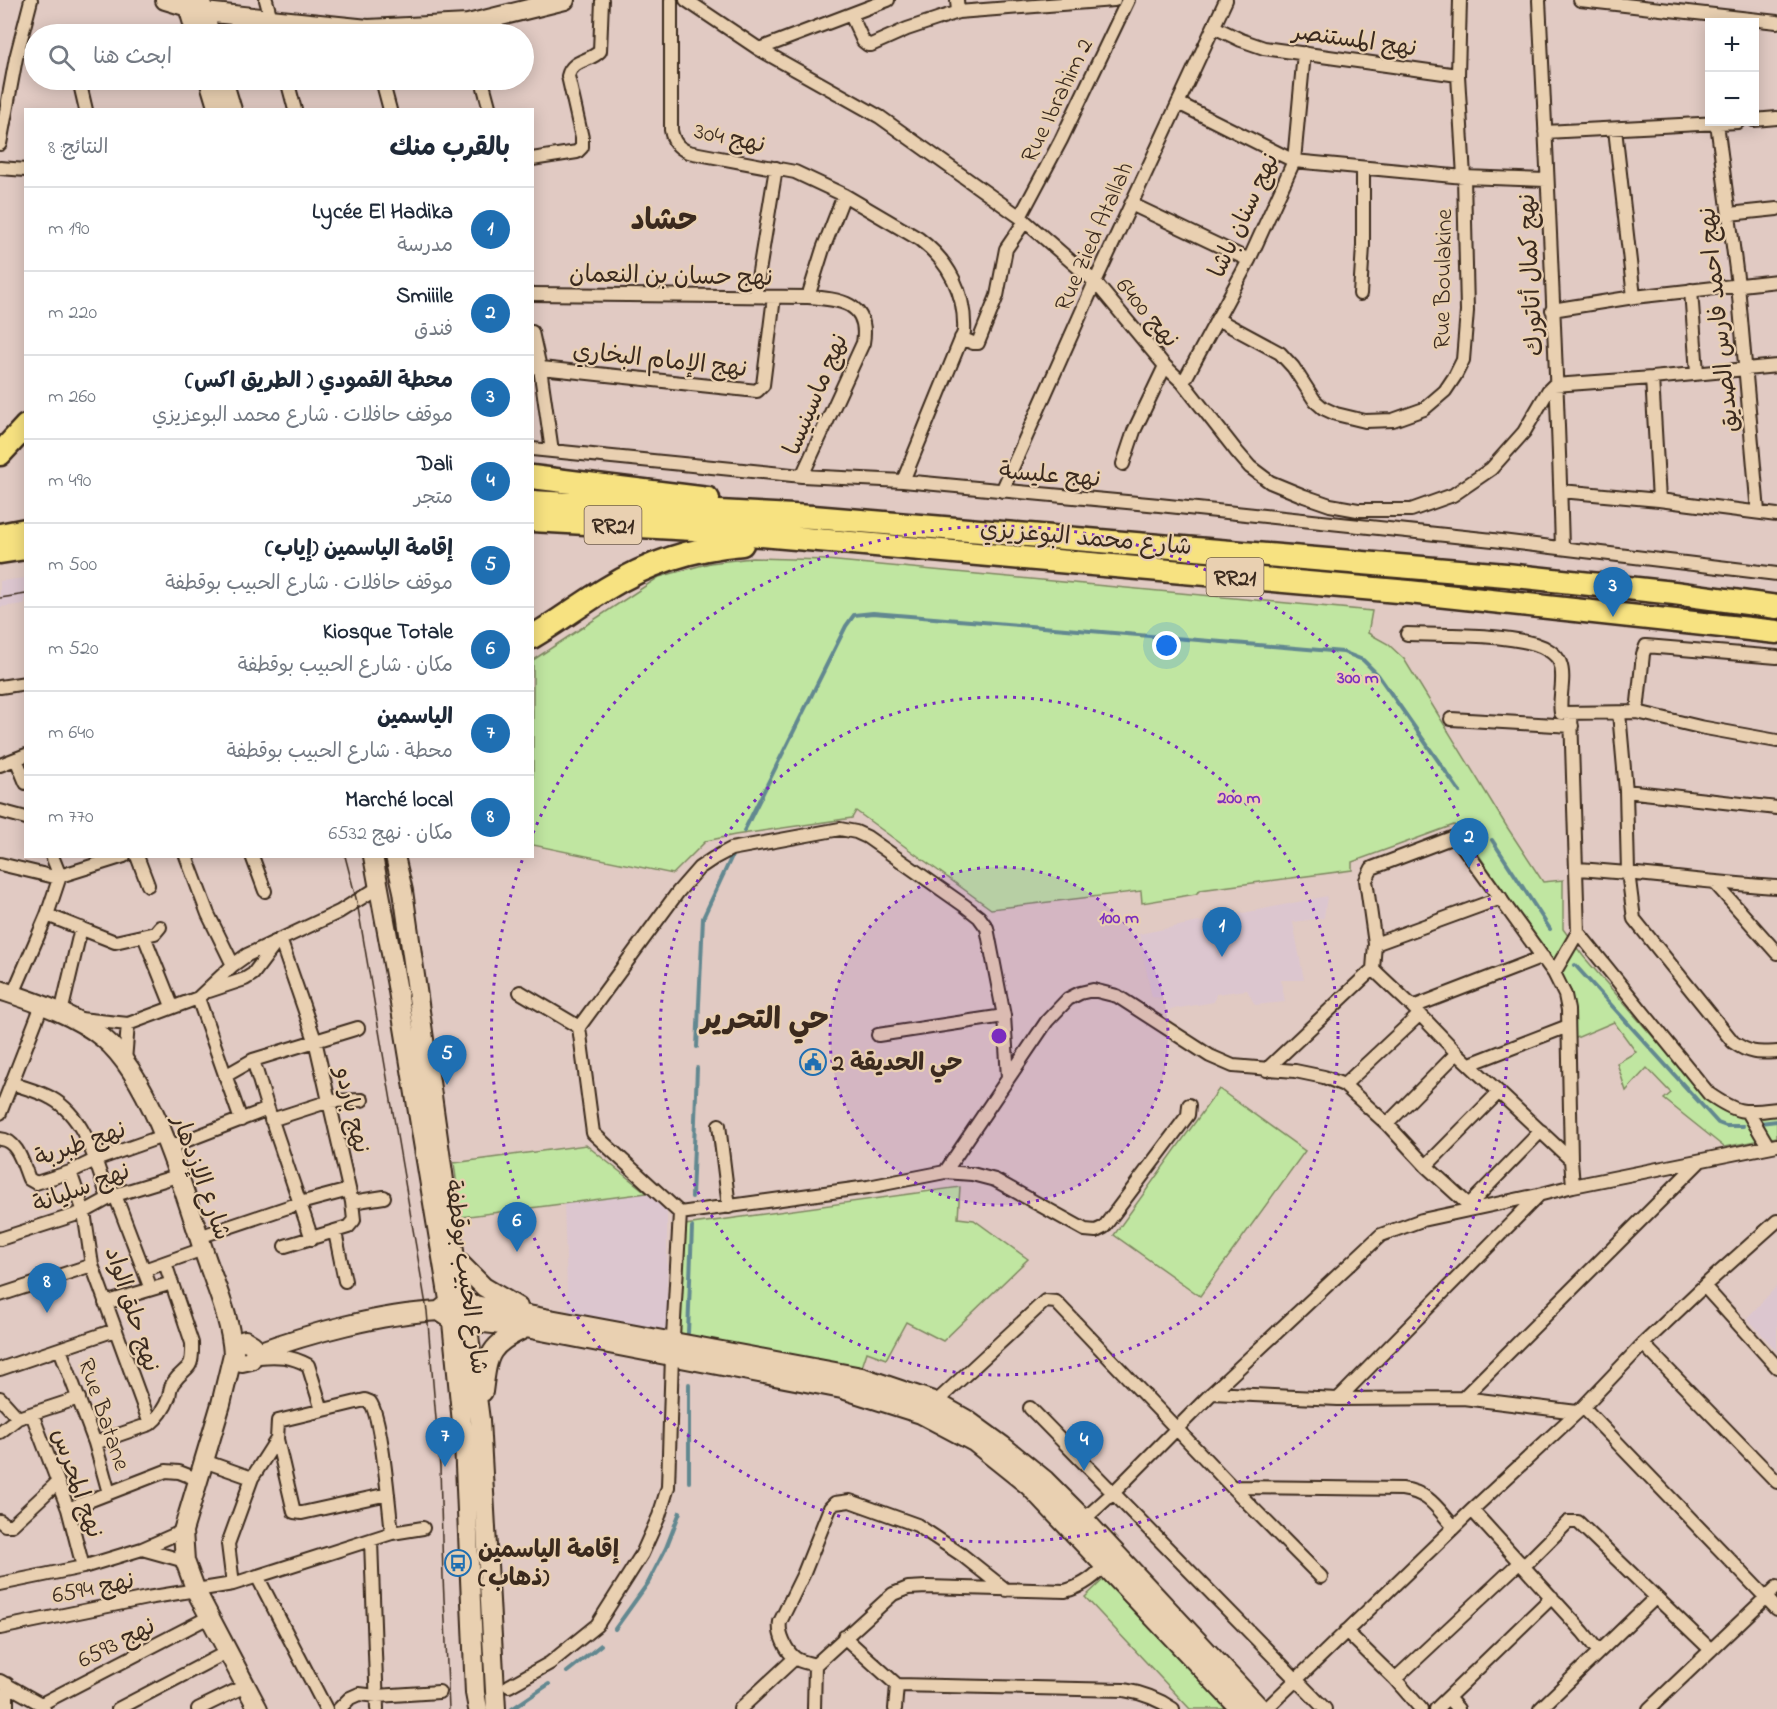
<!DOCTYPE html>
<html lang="ar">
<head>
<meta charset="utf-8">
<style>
	:root { --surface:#fff; --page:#f6f6f7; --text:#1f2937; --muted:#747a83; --line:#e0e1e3; --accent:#1f6fb2 }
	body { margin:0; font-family:"Indie Flower","Playpen Sans Arabic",sans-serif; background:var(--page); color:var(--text); direction:rtl }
	.controls { position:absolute; right:18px; top:18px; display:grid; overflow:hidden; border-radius:0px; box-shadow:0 3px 15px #0003 }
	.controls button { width:54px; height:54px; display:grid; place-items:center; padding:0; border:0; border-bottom:2px solid var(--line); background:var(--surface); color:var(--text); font:30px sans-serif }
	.you { position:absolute; left:1167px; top:646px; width:21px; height:21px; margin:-15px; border:4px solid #fff; border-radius:50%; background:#1a73e8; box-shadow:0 0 0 9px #1a73e833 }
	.badge { display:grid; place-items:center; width:39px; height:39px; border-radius:50%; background:var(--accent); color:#fff; font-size:20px; font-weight:700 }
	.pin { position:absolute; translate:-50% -50px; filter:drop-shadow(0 2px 3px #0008) }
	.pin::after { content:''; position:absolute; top:32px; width:21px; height:18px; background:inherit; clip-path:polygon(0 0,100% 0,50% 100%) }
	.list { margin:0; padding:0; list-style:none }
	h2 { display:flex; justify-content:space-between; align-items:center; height:78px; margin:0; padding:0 24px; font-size:26px }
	h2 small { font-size:20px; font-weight:400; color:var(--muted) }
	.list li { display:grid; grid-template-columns:39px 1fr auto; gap:18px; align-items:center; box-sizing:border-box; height:84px; padding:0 24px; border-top:2px solid var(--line) }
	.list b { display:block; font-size:22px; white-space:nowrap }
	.list p { margin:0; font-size:20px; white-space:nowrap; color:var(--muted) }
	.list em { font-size:20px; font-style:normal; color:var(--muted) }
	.icon { flex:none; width:33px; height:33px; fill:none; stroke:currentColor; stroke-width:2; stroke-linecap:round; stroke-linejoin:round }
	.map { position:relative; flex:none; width:1777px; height:1709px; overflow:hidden; direction:ltr }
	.search { position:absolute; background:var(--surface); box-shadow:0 3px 15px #0003; left:24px; top:24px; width:510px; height:66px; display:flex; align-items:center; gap:15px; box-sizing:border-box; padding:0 21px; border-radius:33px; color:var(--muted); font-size:22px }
	.panel { position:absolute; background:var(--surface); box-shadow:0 3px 15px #0003; left:24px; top:108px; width:510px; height:750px; border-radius:0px; direction:rtl }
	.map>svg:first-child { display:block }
</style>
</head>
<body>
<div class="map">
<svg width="1777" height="1709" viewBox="0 0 1777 1709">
	<rect width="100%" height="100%" fill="#e1cac3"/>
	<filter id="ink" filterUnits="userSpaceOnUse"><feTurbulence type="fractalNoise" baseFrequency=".0167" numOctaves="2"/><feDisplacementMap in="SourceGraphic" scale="12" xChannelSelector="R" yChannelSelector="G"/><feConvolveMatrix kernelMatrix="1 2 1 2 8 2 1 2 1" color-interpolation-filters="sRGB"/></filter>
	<g filter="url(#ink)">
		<path fill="#dcc6cf" d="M25 578V604L0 607V581Z
			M1327 896 1324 918 1293 922 1304 980H1281L1285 1002 1255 1005 1247 990 1216 994 1214 1002 1167 1010 1164 998 1152 997 1139 934Z
			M647 1193 667 1212V1332L568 1316 564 1203Z
			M1777 1286V1351L1747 1318Z"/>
		<path fill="#c0e6a1" stroke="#7e8860" stroke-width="1.5" d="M752 558 826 560 1372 611 1368 633 1388 644 1404 659 1507 827 1543 882 1563 880V929L1583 956 1706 1098C1736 1118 1741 1117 1777 1113V1137L1724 1147 1664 1099 1671 1093 1647 1068 1626 1091 1617 1063 1636 1052 1614 1022 1574 1039 1571 991 1476 851 1454 825 1352 862V870L1200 890 1196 894 1142 903 1141 891 991 909 856 811 852 818 735 835 706 841 673 874 533 845V660L659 577 710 563Z
			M1219 1089 1305 1151 1200 1296 1114 1235Z
			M586 1145 647 1193 461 1217 454 1163Z
			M960 1187 958 1218 974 1220 1028 1259 943 1341 906 1322 886 1359 867 1352 861 1370 680 1334 685 1225Z
			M1105 1578 1230 1709H1190L1085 1597Z"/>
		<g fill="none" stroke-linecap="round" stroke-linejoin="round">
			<path stroke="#628890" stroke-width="4" d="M744 831 846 626 854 615 873 613 1343 652 1363 660 1378 675 1460 792
				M1492 840 1550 929
				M1575 965 1718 1123 1726 1126H1743
				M697 1047 703 918 732 856
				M1760 1123 1777 1121
				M692 1197 697 1068
				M688 1333 692 1227
				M689 1384V1482
				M615 1629 648 1583 666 1548 680 1512
				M567 1672 601 1645
				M512 1709 549 1684"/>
			<defs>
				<path id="street" d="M266 0 275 34
					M671 0V130C673 141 677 147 688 152L795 172 844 195 919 239C949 261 966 294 964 332L903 481
					M686 0 759 49 880 117 1020 217 1095 282 1165 366 1183 383 1237 452 1250 467 1270 482 1304 496 1330 505 1358 510H1411L1453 495 1491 469 1524 432 1548 391 1554 385 1652 378 1777 366
					M957 0 958 12
					M1539 0C1548 183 1557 365 1562 548
					M1580 0 1777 22
					M851 15 863 41 868 45H871L907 29 958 12 1114 0
					M1214 27 1241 40 1264 48 1458 75
					M759 49 888 0
					M79 80 86 110
					M287 80 295 110
					M382 80 390 110
					M482 80 490 110
					M1178 103 1294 161 1464 177 1546 180
					M1754 120 1777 118
					M1717 123 1738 285 1758 512
					M1615 129 1634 297
					M1545 132 1738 122
					M0 144 16 58 31 0
					M532 159 577 152 582 147V138L568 76C572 59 590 62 600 51L602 0
					M0 168 26 170
					M1131 204 1249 260
					M1729 214 1777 209
					M1020 217 1061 140 1128 0
					M1691 290 1697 373
					M532 294 808 297C839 299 870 302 863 343L802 476
					M1360 294 1363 246V168
					M755 296 776 168
					M808 297 823 249 844 195
					M1552 310 1634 297 1777 281
					M1217 319 1280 353 1293 367 1315 401 1323 408 1336 414 1365 421 1393 420 1424 409 1445 391 1455 376 1463 360 1467 311 1464 177 1458 75 1460 0
					M532 332 540 368 552 451
					M961 338 973 343H978L997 296 1006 249 1025 221
					M532 367 757 391 763 385 774 297
					M1652 378 1659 500
					M1183 383 1249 260 1294 161 1304 53
					M532 449 802 476 903 481 1159 505 1493 540 1777 574
					M1123 464 1134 431 1165 366
					M1002 491 1095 282 1226 0
					M1561 491 1659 500 1777 515
					M1407 634C1443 635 1501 634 1535 644 1545 647 1557 654 1560 663 1566 678 1558 699 1561 713L1637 712 1700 727 1777 741
					M0 687 26 683
					M1637 712 1643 654 1646 646 1777 657
					M1619 713 1626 791 1628 872 1634 919 1733 1042C1750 1054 1757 1053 1777 1052
					M1451 719 1572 726
					M16 759 26 783
					M0 765 26 755
					M1626 791 1777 808
					M0 811 26 818
					M137 856 148 885
					M186 856 208 914 233 965
					M252 856 265 891
					M0 864 59 878
					M1576 869C1643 873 1710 883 1777 887
					M60 876 124 856
					M1715 883 1777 953
					M47 915 115 942 155 933 160 927
					M1578 932 1709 1094C1738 1114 1743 1113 1777 1109
					M144 936 172 1006
					M280 939 315 1040 352 1202 354 1220 348 1227 285 1246
					M1375 944 1501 898
					M1373 969 1413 1007 1457 1053 1571 1160
					M1554 973 1578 932 1571 714
					M209 991 245 979 253 974 277 942
					M520 992 579 1027
					M13 994 47 915 60 876 52 856
					M198 998 241 1120
					M1413 1007 1543 957
					M61 1013 81 928
					M80 1019 128 1024 198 998 233 965 247 955 339 912 379 887
					M878 1035 1004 1016
					M253 1060 268 1109 312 1239
					M125 1061 128 1024
					M1470 1064 1568 1026
					M1266 1070 1373 969 1375 944 1366 880 1372 868 1454 837 1458 840 1554 973 1565 995 1568 1010 1571 1160 1573 1186
					M225 1076 253 1060 358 1028
					M12 1083C24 1088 39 1091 51 1098 86 1117 96 1163 108 1198
					M1344 1085 1420 1014
					M1748 1112 1768 1146
					M0 1113 42 1005
					M271 1120 330 1101 362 1100
					M1387 1124 1457 1053
					M719 1125 729 1207
					M0 1139C18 1140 23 1165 29 1179L36 1183 70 1172 95 1160 163 1136
					M167 1148 268 1109
					M1426 1166 1499 1092
					M70 1172 84 1212 92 1265 150 1424
					M945 1172 1047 1021 1068 999 1080 993 1093 990 1117 996 1210 1056 1233 1066 1295 1071 1324 1077 1344 1085 1387 1124 1426 1166 1473 1209
					M115 1195 151 1289
					M352 1202 384 1197
					M1469 1205 1541 1131
					M680 1213 593 1133 579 1027 678 892 699 868 714 858 731 849 840 829 856 832 867 837 965 906 979 917 987 928 1004 1016 1008 1077
					M680 1213 868 1187 945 1172 972 1174 995 1180 1085 1230 1096 1231 1104 1227 1188 1115 1189 1105
					M335 1232 345 1281
					M199 1237 300 1203 349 1190
					M0 1239 84 1212 115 1195 177 1176
					M144 1270 203 1249
					M1704 1286 1777 1367
					M0 1295 92 1265
					M105 1303 172 1283
					M1643 1344 1777 1482
					M60 1349 95 1443 109 1493
					M259 1357C277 1355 291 1356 308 1365L322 1410
					M0 1369 115 1330
					M1212 1393 1338 1399 1463 1398 1577 1412
					M0 1398 18 1418 79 1398
					M1463 1398 1699 1162
					M1338 1399 1538 1196
					M936 1402 1045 1301 1056 1302 1232 1487 1321 1577
					M1583 1407 1777 1609
					M1030 1408 1325 1709
					M32 1414 68 1509 83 1567
					M0 1432 18 1418
					M95 1443 150 1424C160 1416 165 1408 169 1397 170 1392 170 1387 173 1383 186 1364 193 1374 192 1343L165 1263
					M204 1461 252 1478
					M1232 1487 1402 1489C1430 1493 1436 1507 1454 1527
					M388 1494 302 1513 294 1512 277 1439 278 1421 365 1400 370 1402C382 1417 389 1509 392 1533
					M68 1509 166 1471 179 1472 197 1479
					M1472 1510 1583 1632 1599 1652 1540 1709
					M0 1521 5 1525H12L58 1482
					M1079 1524 1113 1493 1212 1393 1381 1235 1422 1220 1538 1195 1573 1186 1777 1145
					M371 1541 377 1709
					M142 1549 185 1561
					M1524 1566 1568 1522H1578L1711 1650
					M257 1576 326 1709
					M0 1584 83 1567 142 1549 183 1531
					M233 1584 228 1544 252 1478 277 1439
					M0 1628 147 1598 233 1584 392 1533 423 1528
					M1346 1631 1395 1679 1421 1709
					M844 1637 897 1685 1124 1690C1143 1693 1157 1698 1173 1709
					M1599 1652 1656 1597
					M815 1665C809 1663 800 1662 795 1658 786 1651 778 1634 780 1622L804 1573 830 1508 835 1503 850 1501 917 1525 962 1555 1006 1590
					M1395 1679 1520 1562
					M0 1681 41 1704 44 1709
					M7 1684V1709
					M509 1686 550 1663 597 1625 642 1554 659 1516 668 1487 672 1355 680 1213
					M1448 1698 1458 1709
					M41 1704 209 1617
					M118 1709 227 1652
					M198 1709 245 1686
					M339 1709 350 1698 359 1694 377 1696 439 1692
					M740 1709 795 1658
					M814 1709 815 1665 893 1594 908 1588 927 1587 1065 1591C1084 1586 1095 1576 1109 1562
					M895 1709 897 1685
					M1266 1709 1472 1510 1583 1407 1643 1344 1704 1286 1777 1221
					M1436 1709 1552 1597
					M1649 1709 1777 1587"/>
				<path id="secondary" d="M165 0 204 12 368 29 468 24 565 0
					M186 0 196 34
					M201 2 210 34
					M209 80 218 110
					M223 80 232 110
					M373 856 398 991 451 1312 464 1443 475 1693 478 1709
					M395 856 403 891 455 1258 466 1313 480 1420 496 1709
					M0 990C35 1002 74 1014 103 1038 152 1078 183 1188 203 1249 214 1283 231 1318 233 1354L235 1358 242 1362 251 1360 255 1353 253 1345 245 1340 237 1343 233 1350
					M455 1258 484 1287 518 1307
					M439 1311 449 1303H464L539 1317 862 1377 936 1402 966 1419 1003 1446 1045 1480 1084 1519 1261 1709
					M439 1311 451 1319 526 1328 842 1389 921 1414 974 1442 1029 1486 1240 1709
					M255 1353C310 1333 380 1314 439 1311
					M233 1354 221 1404 183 1531 185 1561 196 1591 258 1709
					M483 1392C488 1352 489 1346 526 1328"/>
				<path id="highway" d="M0 454 26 426
					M532 477 708 499
					M532 502 813 517 1506 575 1674 593 1777 607
					M532 520 693 529 1409 592 1777 632
					M0 535 26 530
					M0 552 26 548
					M532 637C558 622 581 604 606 589 648 563 694 548 742 544"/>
			</defs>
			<use href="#street" stroke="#3b2a1e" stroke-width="16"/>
			<use href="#secondary" stroke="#3b2a1e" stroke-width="22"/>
			<use href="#highway" stroke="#3b2a1e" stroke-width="27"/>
			<use href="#street" stroke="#e9d0b1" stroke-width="12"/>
			<use href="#secondary" stroke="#e9d0b1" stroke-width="18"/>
			<use href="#highway" stroke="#f7e281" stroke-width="22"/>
			<path stroke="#3b2a1e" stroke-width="1.5" d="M0 598 26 594
				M345 856 357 902 427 1311 440 1467 443 1577 449 1709"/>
		</g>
	</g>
	<circle cx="999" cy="1036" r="169" fill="#7b2cbf" fill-opacity=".12"/>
	<g fill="none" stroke="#7b2cbf" stroke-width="3" stroke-dasharray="3 6">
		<circle cx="999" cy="1036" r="169"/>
		<circle cx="999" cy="1036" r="339"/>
		<path d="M533 833A508 508 0 1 1 523 858"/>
	</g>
	<defs>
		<symbol id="civic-ring" viewBox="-11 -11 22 22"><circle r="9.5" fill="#e9d0b1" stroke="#1f6fb2" stroke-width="1.5"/><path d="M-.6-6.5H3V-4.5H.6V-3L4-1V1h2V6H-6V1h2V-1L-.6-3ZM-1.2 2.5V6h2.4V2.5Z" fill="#1f6fb2"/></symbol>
		<symbol id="bus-ring" viewBox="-11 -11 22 22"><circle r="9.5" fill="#e9d0b1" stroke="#1f6fb2" stroke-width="1.5"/><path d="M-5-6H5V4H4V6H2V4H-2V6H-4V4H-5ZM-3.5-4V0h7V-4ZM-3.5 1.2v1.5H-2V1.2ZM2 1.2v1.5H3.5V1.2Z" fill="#1f6fb2"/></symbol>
	</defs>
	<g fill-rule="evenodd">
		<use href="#civic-ring" x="798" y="1047" width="30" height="30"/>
		<use href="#bus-ring" x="443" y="1548" width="30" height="30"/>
	</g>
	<g text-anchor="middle" stroke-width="4.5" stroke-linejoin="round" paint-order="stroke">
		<g fill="#e9d0b1" stroke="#6f5c4a" stroke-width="1.5">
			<rect x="584.5" y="506" width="57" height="38" rx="4.5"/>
			<rect x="1206.5" y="558" width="57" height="38" rx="4.5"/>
		</g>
		<g font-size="22" font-weight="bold" fill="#3b2a1e">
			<text x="613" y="533">RR21</text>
			<text x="1235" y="585">RR21</text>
		</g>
		<g font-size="24" fill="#3b2a1e" stroke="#e9d0b1">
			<text transform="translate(1355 39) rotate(8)" y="8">نهج المستنصر</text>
			<text transform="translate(1056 100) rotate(-64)" y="8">Rue Ibrahim 2</text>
			<text transform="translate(730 137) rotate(12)" y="8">نهج 304</text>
			<text transform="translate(1243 215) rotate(-65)" y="8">نهج سنان باشا</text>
			<text transform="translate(1093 236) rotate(-66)" y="8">Rue Zied Atallah</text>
			<text transform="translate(671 275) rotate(1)" y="8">نهج حسان بن النعمان</text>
			<text transform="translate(1530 275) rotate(-93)" y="8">نهج كمال أتاتورك</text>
			<text transform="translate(1442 279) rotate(-89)" y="8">Rue Boulakine</text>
			<text transform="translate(1148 312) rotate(50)" y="8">نهج 6400</text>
			<text transform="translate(1718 320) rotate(-96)" y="8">نهج احمد فارس الصديق</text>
			<text transform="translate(660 359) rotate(6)" y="8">نهج الإمام البخاري</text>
			<text transform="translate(815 394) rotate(-67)" y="8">نهج ماسينيسا</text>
			<text transform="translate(1050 474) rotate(5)" y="8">نهج عليسة</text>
			<text transform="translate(1086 537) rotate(5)" y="8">شارع محمد البوعزيزي</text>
			<text transform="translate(353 1110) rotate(77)" y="8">نهج باردو</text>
			<text transform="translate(80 1143) rotate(-19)" y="8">نهج طبربة</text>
			<text transform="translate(202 1177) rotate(70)" y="8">شارع الإزدهار</text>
			<text transform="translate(81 1187) rotate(-21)" y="8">نهج سليانة</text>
			<text transform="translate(467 1277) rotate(82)" y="8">شارع الحبيب بوقطفة</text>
			<text transform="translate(133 1309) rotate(72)" y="8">نهج حلق الواد</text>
			<text transform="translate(105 1414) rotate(71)" y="8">Rue Batane</text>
			<text transform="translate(78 1483) rotate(71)" y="8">نهج المحرس</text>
			<text transform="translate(93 1587) rotate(-11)" y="8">نهج 6594</text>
			<text transform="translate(116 1642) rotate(-27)" y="8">نهج 6593</text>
		</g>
		<g font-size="24" font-weight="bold" fill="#3b2a1e" stroke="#e9d0b1" text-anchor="start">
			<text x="832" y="1070">حي الحديقة 2</text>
			<text x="478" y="1557">إقامة الياسمين<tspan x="478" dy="28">(ذهاب)</tspan></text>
		</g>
		<g font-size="30" font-weight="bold" fill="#3b2a1e" stroke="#e9d0b1">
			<text x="664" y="229">حشاد</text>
			<text x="765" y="1028">حي التحرير</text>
		</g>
	</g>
	<circle cx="999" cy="1036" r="9" fill="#7b2cbf" stroke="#e9d0b1" stroke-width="3"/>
	<g font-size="18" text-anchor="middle" font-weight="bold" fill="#7b2cbf" stroke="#e9d0b1" stroke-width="4.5" stroke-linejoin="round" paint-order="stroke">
		<text x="1358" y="683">300 m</text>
		<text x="1239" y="803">200 m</text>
		<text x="1119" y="923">100 m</text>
	</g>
</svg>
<div class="controls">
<button>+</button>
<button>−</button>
</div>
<div class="you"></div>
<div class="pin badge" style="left:1222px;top:957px">1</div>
<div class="pin badge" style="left:1469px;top:868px">2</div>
<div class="pin badge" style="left:1613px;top:617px">3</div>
<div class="pin badge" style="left:1084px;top:1471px">4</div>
<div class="pin badge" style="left:447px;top:1085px">5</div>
<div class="pin badge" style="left:517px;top:1252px">6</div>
<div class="pin badge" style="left:445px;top:1467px">7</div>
<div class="pin badge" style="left:47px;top:1313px">8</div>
<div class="search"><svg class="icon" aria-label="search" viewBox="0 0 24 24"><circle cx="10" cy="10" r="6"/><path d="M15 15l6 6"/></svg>ابحث هنا</div>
<section class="panel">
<h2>بالقرب منك<small>النتائج: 8</small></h2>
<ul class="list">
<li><span class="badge">1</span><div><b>Lycée El Hadika</b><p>مدرسة</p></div><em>190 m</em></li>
<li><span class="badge">2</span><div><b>Smiiile</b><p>فندق</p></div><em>220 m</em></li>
<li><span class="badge">3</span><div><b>محطة القمودي ( الطريق اكس)</b><p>موقف حافلات · شارع محمد البوعزيزي</p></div><em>260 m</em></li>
<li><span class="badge">4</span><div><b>Dali</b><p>متجر</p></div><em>490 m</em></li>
<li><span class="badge">5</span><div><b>إقامة الياسمين (إياب)</b><p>موقف حافلات · شارع الحبيب بوقطفة</p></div><em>500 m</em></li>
<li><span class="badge">6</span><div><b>Kiosque Totale</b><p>مكان · شارع الحبيب بوقطفة</p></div><em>520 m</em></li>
<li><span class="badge">7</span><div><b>الياسمين</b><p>محطة · شارع الحبيب بوقطفة</p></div><em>640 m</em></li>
<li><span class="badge">8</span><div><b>Marché local</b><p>مكان · نهج 6532</p></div><em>770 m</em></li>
</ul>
</section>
</div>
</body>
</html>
